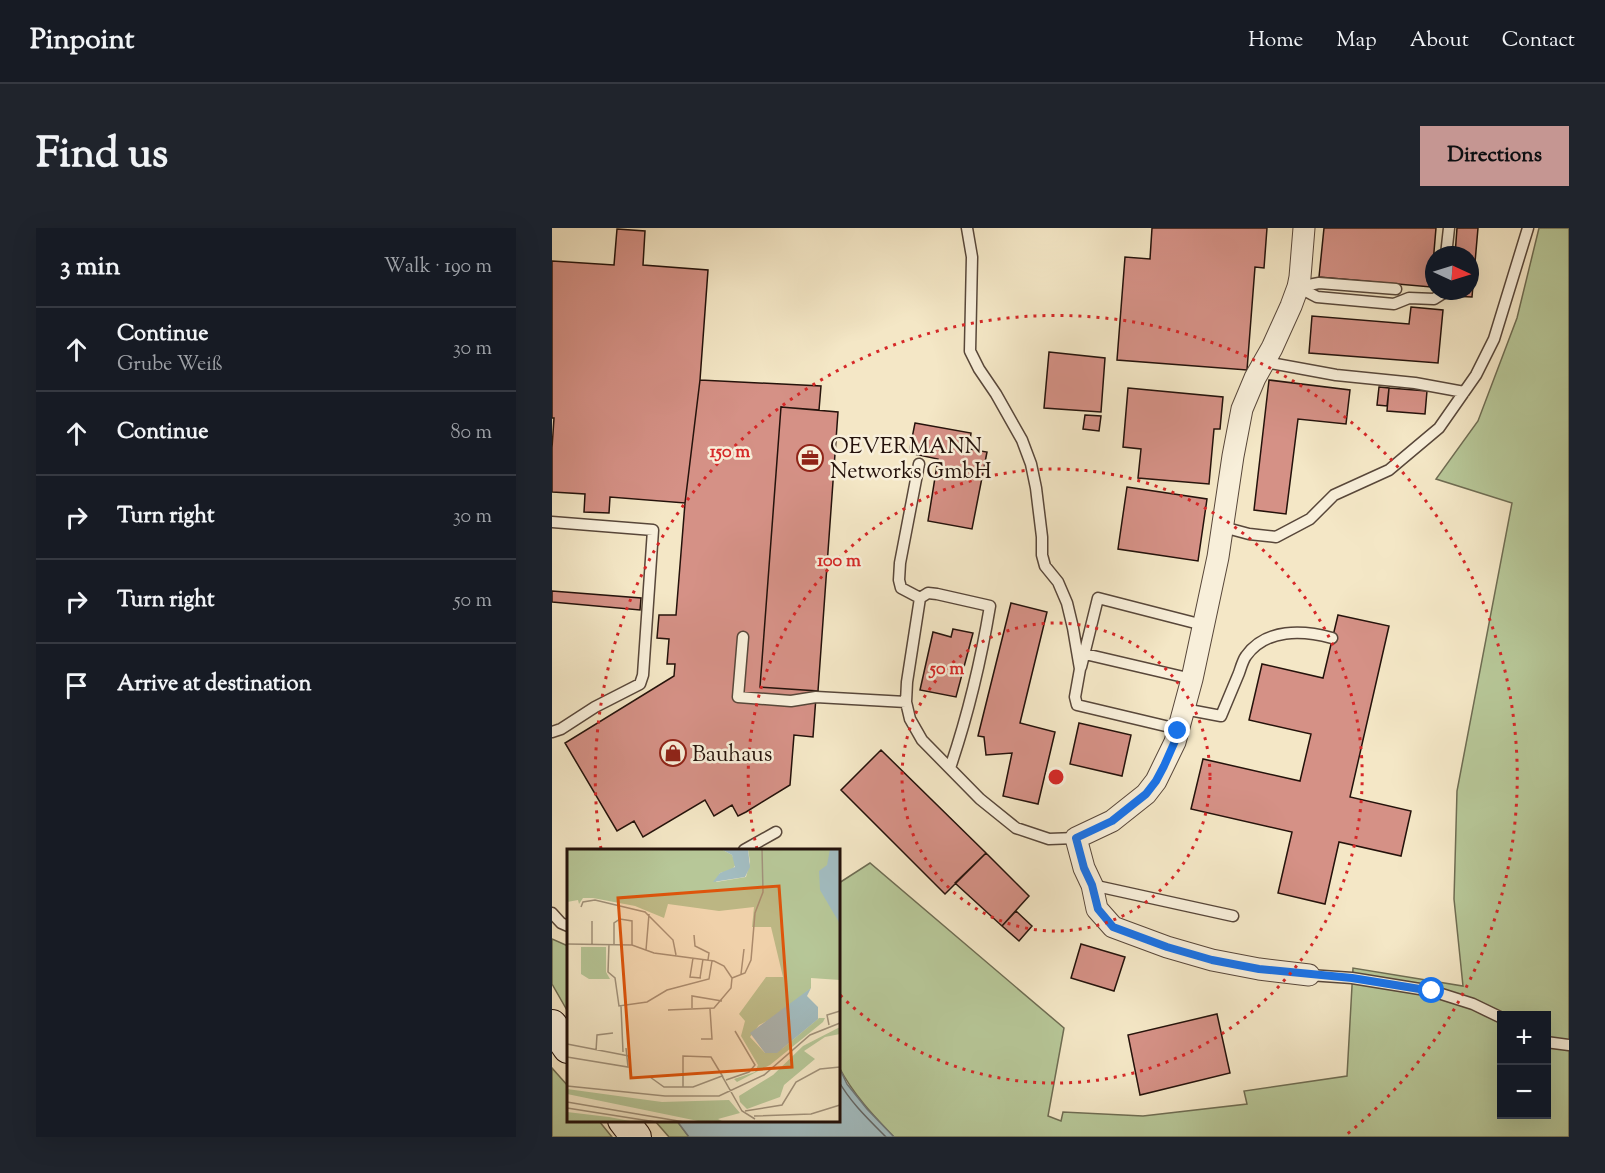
<!DOCTYPE html>
<html lang="en">
<head>
<meta charset="utf-8">
<style>
	:root { --surface:#171b24; --page:#20242c; --text:#f1f3f6; --muted:#9ea1a6; --line:#363941; --accent:#c59692 }
	body { margin:0; font-family:"Sorts Mill Goudy",serif; background:var(--page); color:var(--text) }
	.controls { position:absolute; right:18px; bottom:18px; display:grid; overflow:hidden; border-radius:0px; box-shadow:0 6px 24px #0002 }
	.controls button { width:54px; height:54px; display:grid; place-items:center; padding:0; border:0; border-bottom:2px solid var(--line); background:var(--surface); color:var(--text); font:30px sans-serif }
	.compass { position:absolute; left:873px; top:18px; width:54px; height:54px; border-radius:50%; background:var(--surface); box-shadow:0 6px 24px #0002; rotate:94deg }
	.stop { position:absolute; width:18px; height:18px; margin:-14px; border:4px solid #1a73e8; border-radius:50%; background:#fff }
	.stop.end { background:#1a73e8; border-color:#fff; box-shadow:0 2px 6px #0008 }
	.list { margin:0; padding:0; list-style:none }
	h2 { display:flex; justify-content:space-between; align-items:center; height:78px; margin:0; padding:0 24px; font-size:26px }
	h2 small { font-size:20px; font-weight:400; color:var(--muted) }
	.list li { display:grid; grid-template-columns:39px 1fr auto; gap:18px; align-items:center; box-sizing:border-box; height:84px; padding:0 24px; border-top:2px solid var(--line) }
	.list b { display:block; font-size:22px; white-space:nowrap }
	.list p { margin:0; font-size:20px; white-space:nowrap; color:var(--muted) }
	.list em { font-size:20px; font-style:normal; color:var(--muted) }
	.icon { flex:none; width:33px; height:33px; fill:none; stroke:currentColor; stroke-width:2; stroke-linecap:round; stroke-linejoin:round }
	.map { position:relative; flex:none; width:1017px; height:909px; overflow:hidden; border-radius:0px }
	header { display:flex; align-items:center; gap:36px; box-sizing:border-box; height:84px; padding:0 30px; background:var(--surface); border-bottom:2px solid var(--line) }
	header strong { font-size:28px }
	nav { display:flex; gap:33px; margin-inline-start:auto; font-size:21px }
	.intro { display:flex; align-items:center; justify-content:space-between; box-sizing:border-box; height:144px; padding:0 36px }
	h1 { margin:0; font-size:42px }
	.button { padding:15px 27px; border-radius:0px; background:var(--accent); color:#111; font-size:21px; font-weight:700 }
	main { display:flex; gap:36px; padding:0 36px }
	aside { flex:1; background:var(--surface); border-radius:0px; box-shadow:0 6px 24px #0002 }
	.map>svg:first-child { display:block }
</style>
</head>
<body>
<header>
<strong>Pinpoint</strong>
<nav><a>Home</a><a>Map</a><a>About</a><a>Contact</a></nav>
</header>
<div class="intro"><h1>Find us</h1><a class="button">Directions</a></div>
<main>
<aside>
<h2>3 min<small>Walk · 190 m</small></h2>
<ul class="list">
<li><svg class="icon" aria-label="ahead" viewBox="0 0 24 24"><path d="M12 20V5M6 11l6-6 6 6"/></svg><div><b>Continue</b><p>Grube Weiß</p></div><em>30 m</em></li>
<li><svg class="icon" aria-label="ahead" viewBox="0 0 24 24"><path d="M12 20V5M6 11l6-6 6 6"/></svg><div><b>Continue</b></div><em>80 m</em></li>
<li><svg class="icon" aria-label="right" viewBox="0 0 24 24"><path d="M7 20v-9h11M14 6l5 5-5 5"/></svg><div><b>Turn right</b></div><em>30 m</em></li>
<li><svg class="icon" aria-label="right" viewBox="0 0 24 24"><path d="M7 20v-9h11M14 6l5 5-5 5"/></svg><div><b>Turn right</b></div><em>50 m</em></li>
<li><svg class="icon" aria-label="arrive" viewBox="0 0 24 24"><path d="M6 21V4h12l-3 4 3 4H6"/></svg><div><b>Arrive at destination</b></div></li>
</ul>
</aside>
<div class="map">
<svg width="1017" height="909" viewBox="0 0 1017 909">
	<rect width="100%" height="100%" fill="#f4e7c6"/>
	<filter id="stains"><feTurbulence type="fractalNoise" baseFrequency=".00333" numOctaves="4"/><feColorMatrix values="0 0 0 0 .2 0 0 0 0 .09 0 0 0 0 .02 0 0 0 .5 -.17"/></filter>
	<radialGradient id="worn" r=".72"><stop offset=".6" stop-color="#630" stop-opacity="0"/><stop offset="1" stop-color="#630" stop-opacity=".3"/></radialGradient>
	<path fill="#b7c798" stroke="#6e6c52" stroke-width="1.5" fill-rule="evenodd" d="M987 0H1017V909H342C321 887 301 866 287 839V655L318 635 512 800 496 888 509 893 511 884 591 888 695 876 692 863 795 848 801 740 911 758 902 671 905 563 960 275 884 251 926 193 965 90ZM950 788H994V886H950Z
		M0 711 16 718V784L0 756Z
		M0 840 16 858V892L47 893 60 909H0Z
		M103 893H125L137 909H117Z"/>
	<path fill="#a2bcc0" stroke="#707878" stroke-width="1.5" d="M287 839 295 856 315 881 342 909H137L125 893 286 892Z"/>
	<g fill="none" stroke-linecap="round" stroke-linejoin="round">
		<path stroke="#636766" stroke-width="1.5" d="M286 852C298 874 317 892 334 909"/>
	</g>
	<path fill="#d59186" stroke="#24120b" stroke-width="1.5" d="M600 0H715L712 40 703 39 695 142 565 132 573 29 598 31Z
		M772 0H884L879 59 767 49Z
		M905 0H926L920 69 899 68 900 63H918V27H903Z
		M65 1 93 3 91 37 156 42 148 152 133 275 58 269 57 285 32 284 33 266 0 264V220L2 190H0V33L62 37Z
		M859 79 891 82 886 135 757 125 760 88 857 96Z
		M497 124 553 130 549 184 492 180Z
		M148 152 269 158 267 182 229 179 208 459 266 463 264 469 261 509 242 507 238 557 194 584 186 588 180 577 162 588 153 572 91 609 82 593 65 603 13 515 122 448 123 436H115L117 411 105 410 107 387H124L133 275Z
		M717 152 798 162 794 196 746 191 734 286 702 282Z
		M827 159 837 160 835 178 825 177Z
		M576 160 671 169 668 201H662L657 256 586 250 589 221 571 219Z
		M837 160 875 163 873 186 835 183Z
		M229 179 286 184 266 463 208 459Z
		M533 187 549 188 547 203 531 201Z
		M363 195 419 205 417 221 435 224 420 301 376 293 386 231 357 225Z
		M575 259 655 271 646 333 566 321Z
		M0 363 89 370 88 382 0 374Z
		M459 375 495 384 468 495 503 504 486 576 451 568 460 525 434 527 432 509 426 508Z
		M786 387 837 398 798 569 859 583 849 628 787 614 773 676 726 665 740 604 639 581 651 531 748 553 759 506 697 492 710 436 771 450Z
		M401 401 421 405 404 469 368 462 381 404 399 409Z
		M527 495 579 507 570 548 518 536Z
		M329 522 434 625 393 666 289 562Z
		M434 625 477 668 450 698 403 655Z
		M464 683 480 698 467 713 450 698Z
		M529 716 573 729 562 763 519 750Z
		M665 786 678 845 588 867 576 807Z"/>
	<g fill="none" stroke-linecap="round" stroke-linejoin="round">
		<defs>
			<path id="lane" d="M415 0 420 29 418 123 427 141 444 166 470 212 479 236 484 260 490 309V327L493 338 506 354 515 375 521 400 528 441 523 469 525 477 626 501
				M894 27 897 0
				M746 59 765 69 842 76 857 70 882 71 890 66V63
				M746 59 767 55 844 61
				M713 134 784 147 863 155 912 164
				M367 236 348 335 347 352 349 360 368 370 355 454 354 474 358 491 370 512 428 571 464 600 497 611 524 610
				M0 294 101 302 91 447 88 456 43 479 9 501 0 504
				M671 299 697 306 724 309 758 291 782 267 837 242 887 200 924 147 942 111 976 0
				M368 370 376 365 385 366 438 378C429 432 416 487 398 540
				M191 409 186 469 239 473 264 469 354 474
				M533 426 640 451
				M529 439 546 370 651 397
				M632 481 669 488C675 474 681 459 687 445 689 439 691 432 694 428 714 400 751 402 780 410
				M192 622 224 604
				M540 657 681 688
				M0 685 9 695 16 698
				M757 747 800 750 880 763 921 776 950 790
				M994 814 1017 817"/>
			<path id="street" d="M752 0 748 49 746 59 739 78 720 120 703 150 690 181 681 228 666 329 640 451 623 514 604 553 594 566 560 593 524 610 532 640 540 657 545 681 561 699 615 719 660 732 707 741 757 747"/>
			<path id="secondary" d="M0 797 16 820
				M71 892 84 909"/>
		</defs>
		<use href="#lane" stroke="#58473a" stroke-width="13"/>
		<use href="#street" stroke="#58473a" stroke-width="23"/>
		<use href="#secondary" stroke="#24120b" stroke-width="32"/>
		<use href="#lane" stroke="#f8efda" stroke-width="10"/>
		<use href="#street" stroke="#f8efda" stroke-width="21"/>
		<use href="#secondary" stroke="#f8efda" stroke-width="30"/>
	</g>
	<g fill="none" stroke-linecap="round" stroke-linejoin="round">
		<path stroke="#1a73e8" stroke-width="8" d="M626 503 623 513 612 538 604 553 594 566 560 593 524 610 532 640 540 657 546 681 561 699 615 719 660 732 707 741 800 750 880 763"/>
	</g>
	<g fill="none" stroke="#d62828" stroke-width="3" stroke-dasharray="3 6">
		<circle cx="504" cy="549" r="154"/>
		<path d="M205 621A307 307 0 1 1 287 766"/>
		<path d="M49 621A461 461 0 1 1 794 907"/>
	</g>
	<defs>
		<symbol id="office-ring" viewBox="-11 -11 22 22"><circle r="9.5" fill="#f8efda" stroke="#8f2418" stroke-width="1.5"/><path d="M-6-3h4V-5.5h4V-3h4V5H-6ZM-1-4.5V-3h2v-1.5ZM-6 0V1H6V0Z" fill="#8f2418"/></symbol>
		<symbol id="shop-ring" viewBox="-11 -11 22 22"><circle r="9.5" fill="#f8efda" stroke="#8f2418" stroke-width="1.5"/><path d="M-5-2.5h2.3a2.7 3.5 0 0 1 5.4 0H5L5.5 6h-11ZM-1.5-2.5h3a1.5 2.3 0 0 0-3 0Z" fill="#8f2418"/></symbol>
	</defs>
	<g fill-rule="evenodd">
		<use href="#office-ring" x="243" y="215" width="30" height="30"/>
		<use href="#shop-ring" x="106" y="510" width="30" height="30"/>
	</g>
	<g text-anchor="middle" stroke-width="5" stroke-linejoin="round" paint-order="stroke">
		<g font-size="22" fill="#24120b" stroke="#f8efda" text-anchor="start">
			<text x="278" y="225">OEVERMANN<tspan x="278" dy="25">Networks GmbH</tspan></text>
			<text x="140" y="533">Bauhaus</text>
		</g>
	</g>
	<g transform="translate(15 621)">
		<rect width="273" height="273" fill="#f4e7c6"/>
		<path d="M1 0H154L165 6 169 15 165 21 153 24 149 33 179 28 183 13 181 0H273V131L244 129V139L212 166 192 176 183 188 198 204 216 199 252 169H258L256 173 203 216 170 233 167 230 188 223 191 216 174 187 178 172 172 165 199 128H216L204 78H185L187 58 152 62 101 55 97 69 68 57 26 49H16L12 55 11 51 0 53ZM14 98H39V123L43 130H22L14 125ZM273 178V185L258 188 237 202 248 210 217 236 213 248 180 260 173 253 172 247 206 226 236 197ZM0 240 95 253 162 251 173 264 151 270 157 273H136L0 245ZM0 263 42 268 68 273H0Z" fill="#b7c798"/>
		<path d="M154 0H181L183 18 178 28 146 33 153 24 168 18 165 6ZM263 0H273V75L253 41 252 22 260 16ZM244 139 240 147 251 158V170L210 204H198L183 184Z" fill="#a2bcc0"/>
		<path fill="none" stroke="#a1927b" stroke-width="1.5" d="M14 58 16 53 28 51 78 63 106 91 109 106M127 86 128 97 142 104 141 111M0 95 65 96 87 104 147 112 157 117 165 129 178 124 184 111 188 64 196 43 195 0M25 95V72M42 95 41 123 48 129 52 157 80 153 100 141 142 130 145 112M47 95V74L53 70 65 72V96M79 101 82 65M126 109 123 128 134 129M174 125 177 100M133 129 136 110M54 157 56 203M125 159V147L155 152M101 161 147 159 164 139 165 129M262 176 260 166 273 162M134 190H145L143 160M0 195 62 207M29 202 30 186 46 184M0 208 61 218 59 199M83 228 97 238H126L155 227 175 262 188 270M159 231 182 223 188 216 168 182M0 237 98 247H152L197 226 243 186 273 174M116 238V207L144 208 156 228M0 253 117 273M0 259 89 273M178 262 215 256 229 233 253 220 273 218M187 267 244 265 273 256"/>
		<path fill="#de550c" fill-opacity="0.15" stroke="#de550c" stroke-width="3" d="M212 37 225 218 64 229 51 49Z"/>
		<rect width="273" height="273" fill="none" stroke="#24120b" stroke-width="3"/>
	</g>
	<circle cx="504" cy="549" r="9" fill="#d62828" stroke="#f8efda" stroke-width="3"/>
	<g font-size="18" text-anchor="middle" font-weight="bold" fill="#d62828" stroke="#f8efda" stroke-width="5" stroke-linejoin="round" paint-order="stroke">
		<text x="178" y="229">150 m</text>
		<text x="287" y="338">100 m</text>
		<text x="395" y="446">50 m</text>
	</g>
	<rect width="100%" height="100%" filter="url(#stains)"/>
	<rect width="100%" height="100%" fill="url(#worn)"/>
</svg>
<div class="controls">
<button>+</button>
<button>−</button>
</div>
<svg class="compass" viewBox="-18 -18 36 36"><path d="M0-13l5 13h-10z" fill="#e53935"/><path d="M0 13l5-13h-10z" fill="#9ea1a6"/></svg>
<div class="stop" style="left:880px;top:763px"></div>
<div class="stop end" style="left:626px;top:503px"></div>
</div>
</main>
</body>
</html>
